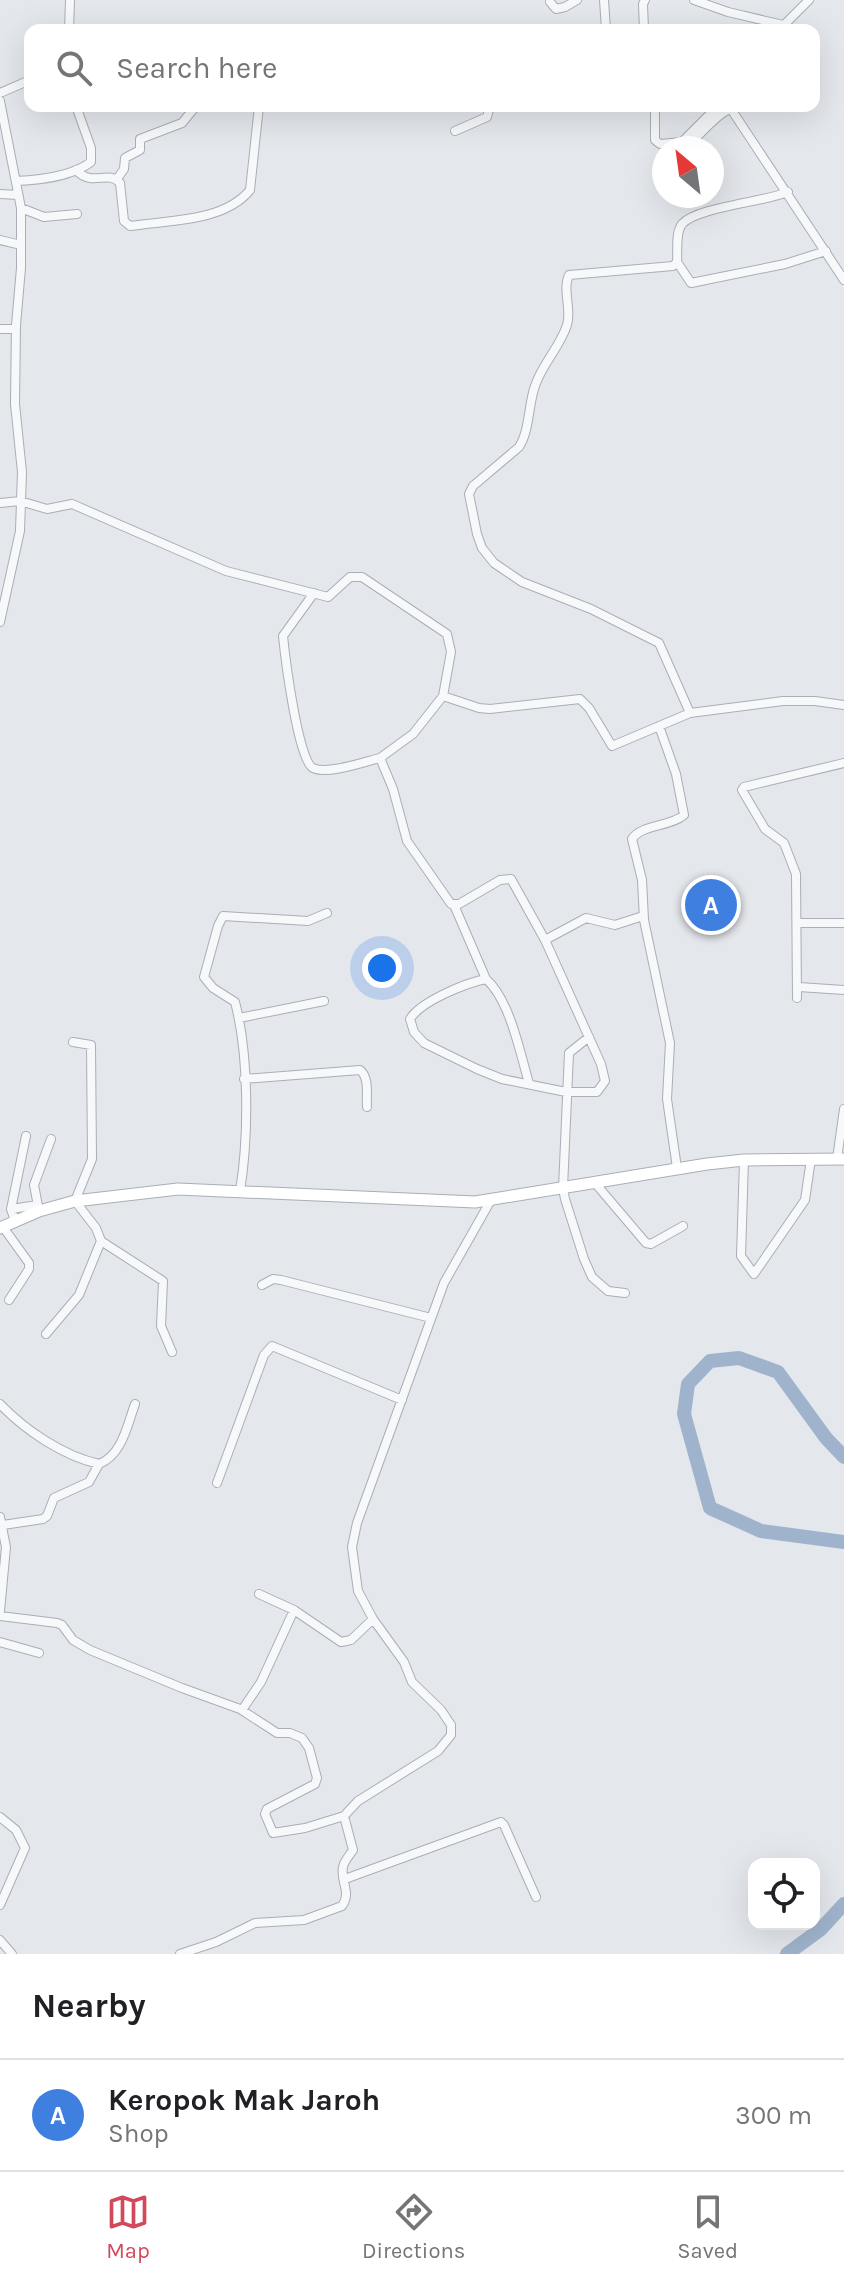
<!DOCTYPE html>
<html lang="en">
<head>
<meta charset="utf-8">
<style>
	:root { --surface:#fff; --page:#f2f2f2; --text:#202124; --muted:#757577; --line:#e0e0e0; --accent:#d1495b }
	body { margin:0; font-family:Karla,sans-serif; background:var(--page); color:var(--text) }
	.controls { position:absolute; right:24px; bottom:24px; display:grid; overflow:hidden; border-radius:16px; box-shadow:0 8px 32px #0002 }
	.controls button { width:72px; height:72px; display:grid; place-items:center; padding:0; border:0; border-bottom:2px solid var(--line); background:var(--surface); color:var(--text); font:40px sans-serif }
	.compass { position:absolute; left:652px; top:136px; width:72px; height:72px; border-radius:50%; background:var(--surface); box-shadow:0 8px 32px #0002; rotate:331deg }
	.you { position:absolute; left:382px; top:968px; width:28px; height:28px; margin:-20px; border:6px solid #fff; border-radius:50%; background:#1a73e8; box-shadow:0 0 0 12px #1a73e833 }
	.badge { display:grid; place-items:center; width:52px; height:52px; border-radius:50%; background:var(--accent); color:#fff; font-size:26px; font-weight:700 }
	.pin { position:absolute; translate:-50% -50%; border:4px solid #fff; box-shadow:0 2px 8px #0006 }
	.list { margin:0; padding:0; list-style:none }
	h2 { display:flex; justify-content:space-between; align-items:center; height:104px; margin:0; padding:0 32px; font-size:34px }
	h2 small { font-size:26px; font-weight:400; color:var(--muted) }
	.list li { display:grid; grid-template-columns:52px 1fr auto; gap:24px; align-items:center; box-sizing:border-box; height:112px; padding:0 32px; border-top:2px solid var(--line) }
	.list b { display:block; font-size:30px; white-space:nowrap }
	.list p { margin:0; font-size:26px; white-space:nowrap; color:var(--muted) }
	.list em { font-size:26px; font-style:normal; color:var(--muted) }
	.icon { flex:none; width:44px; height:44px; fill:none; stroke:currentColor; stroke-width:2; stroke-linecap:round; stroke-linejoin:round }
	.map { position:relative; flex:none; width:844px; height:1954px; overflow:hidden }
	.search { position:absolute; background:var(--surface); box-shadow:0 8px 32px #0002; left:24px; right:24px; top:24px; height:88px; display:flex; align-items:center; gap:20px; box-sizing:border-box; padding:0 28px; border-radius:16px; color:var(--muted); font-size:30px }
	.sheet { height:216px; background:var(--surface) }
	nav { display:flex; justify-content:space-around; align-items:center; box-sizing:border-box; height:112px; border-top:2px solid var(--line); background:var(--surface); font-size:22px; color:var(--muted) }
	nav a { display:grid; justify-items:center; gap:4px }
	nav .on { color:var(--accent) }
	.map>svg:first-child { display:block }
</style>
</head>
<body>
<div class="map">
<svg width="844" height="1954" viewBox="0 0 844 1954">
	<rect width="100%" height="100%" fill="#e4e7ec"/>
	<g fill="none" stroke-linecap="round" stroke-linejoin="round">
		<path stroke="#9fb4cc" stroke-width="14" d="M844 1457 826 1438 778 1372 739 1358 710 1361 688 1384 684 1414 710 1508 761 1531 844 1542
			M787 1954 821 1929 844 1904"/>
		<defs>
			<path id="minor" d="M604 0 606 30
				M694 0 728 12 783 25
				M550 2 556 9 565 7 577 0
				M69 30 70 0
				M593 30H607
				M644 30 643 4 645 0
				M779 30 809 0
				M0 93 30 80
				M0 101 21 208V268L16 325 15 404 22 472 20 531 0 622
				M655 106V140L660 144 682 142 712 112 729 106
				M729 106 844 280
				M455 131 487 117 490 106
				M685 148C700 136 712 118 729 109
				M76 170C93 188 107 169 120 183L124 221 130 226C169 220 224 222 250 190L259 106
				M117 179 124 169 125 158 140 150V139L182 123 196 106
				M16 181C40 180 71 177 91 162V148L76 106
				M0 194 18 195
				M21 208 44 217 77 214
				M0 240 21 245
				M677 262 691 283 785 264 826 251
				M0 329H16
				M0 503 20 501 47 509 72 504 226 571 328 597 350 577H362L447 634 451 652 443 696
				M314 593 283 636C285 656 298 761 313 768 327 775 364 762 380 758
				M690 713 659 643 591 609 522 582 494 563 482 548 477 534 469 494 473 486 519 447C530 430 528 405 535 386 542 364 560 347 567 325 572 309 562 290 569 275L673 266 677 262C678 251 675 233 682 224 697 207 764 202 788 192
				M659 726 676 774 684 815C670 827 642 824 632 839L642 880 644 920 670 1043 667 1099 677 1168
				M454 905 486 979
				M797 923H844
				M545 940 586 918 615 925 643 916
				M799 987 844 990
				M797 998 796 874 784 843 765 829 742 790 744 787 844 763
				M239 1018 324 1001
				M589 1037 569 1053 563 1188 565 1199 584 1259 592 1277 608 1291 625 1293
				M244 1079 360 1070C370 1078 366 1096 367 1107
				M529 1083C520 1053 510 1000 486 979 466 983 421 1001 410 1019L414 1032 424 1043 477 1069 502 1079 566 1092H597L605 1081 601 1064 545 940 511 879 500 880 459 904H451L407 841 393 789 380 758 413 734 443 696 479 708 490 709 580 699 589 708 612 746 690 713 783 701H815L844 705
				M837 1159 844 1109
				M744 1160 741 1256 754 1274 805 1200 811 1159
				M595 1183 646 1243 651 1244 683 1226
				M240 1191C249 1136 249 1055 235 1002L213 988 204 977 218 926 223 916 308 921 327 913
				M11 1209 38 1205
				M39 1211 34 1185 51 1139
				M15 1221 11 1209 26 1136
				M3 1227 29 1263V1269L9 1300
				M101 1241 163 1281 161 1326 172 1352
				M262 1285 273 1279 281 1280 431 1318
				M46 1334 79 1295 101 1241 96 1228 75 1201 92 1159 91 1045 73 1042
				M0 1404C25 1430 63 1456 99 1464 122 1455 127 1426 135 1404
				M217 1483 264 1355 272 1346 402 1400
				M0 1517 6 1547 0 1611
				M3 1525 43 1519 47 1516 54 1498 89 1482 99 1464
				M259 1594 294 1610 341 1642 351 1640 373 1619
				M0 1616 57 1623 62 1625 73 1640 90 1650 182 1688 240 1709 277 1733H290L302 1738 309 1748 317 1778 315 1784 267 1809 265 1814 273 1833 305 1828 344 1816
				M0 1642 39 1653
				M242 1710 261 1682 294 1610
				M0 1817 16 1830 25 1848 0 1905
				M345 1879 501 1822 504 1825 536 1897
				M0 1940 12 1954
				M180 1954 216 1942 255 1923 304 1920 342 1906C352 1892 340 1882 343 1867 344 1861 349 1856 353 1850L344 1816 358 1801 438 1751 451 1735V1725L441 1710 412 1682 404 1662 373 1619 358 1591 352 1547 357 1523 444 1283 491 1200"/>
			<path id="secondary" d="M0 1228 39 1211 75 1201 178 1189 475 1202 707 1164 744 1160 844 1159"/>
		</defs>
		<use href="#minor" stroke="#a9aeb7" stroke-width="10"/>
		<use href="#secondary" stroke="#a9aeb7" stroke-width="13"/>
		<use href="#minor" stroke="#f7f8fa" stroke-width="8"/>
		<use href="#secondary" stroke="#fff" stroke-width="11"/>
	</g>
</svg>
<div class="controls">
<button><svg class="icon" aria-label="locate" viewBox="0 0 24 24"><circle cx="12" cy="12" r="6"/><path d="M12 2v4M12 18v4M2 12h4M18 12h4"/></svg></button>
</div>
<svg class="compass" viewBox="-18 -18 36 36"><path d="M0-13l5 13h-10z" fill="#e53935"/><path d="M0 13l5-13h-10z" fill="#757577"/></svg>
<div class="you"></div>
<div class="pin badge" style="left:711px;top:905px;background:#3f7fe0">A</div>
<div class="search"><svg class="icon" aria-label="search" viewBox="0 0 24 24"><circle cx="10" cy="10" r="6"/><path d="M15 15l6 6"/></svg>Search here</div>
</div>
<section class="sheet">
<h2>Nearby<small></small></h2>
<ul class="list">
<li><span class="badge" style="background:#3f7fe0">A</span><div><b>Keropok Mak Jaroh</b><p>Shop</p></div><em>300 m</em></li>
</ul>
</section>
<nav>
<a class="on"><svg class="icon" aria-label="map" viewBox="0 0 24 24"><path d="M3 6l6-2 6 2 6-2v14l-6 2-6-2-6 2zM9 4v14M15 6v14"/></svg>Map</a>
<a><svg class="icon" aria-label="directions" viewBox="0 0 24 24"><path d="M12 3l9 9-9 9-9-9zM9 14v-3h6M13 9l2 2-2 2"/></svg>Directions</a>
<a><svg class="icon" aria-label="saved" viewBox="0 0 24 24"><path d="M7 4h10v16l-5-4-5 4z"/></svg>Saved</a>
</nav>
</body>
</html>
